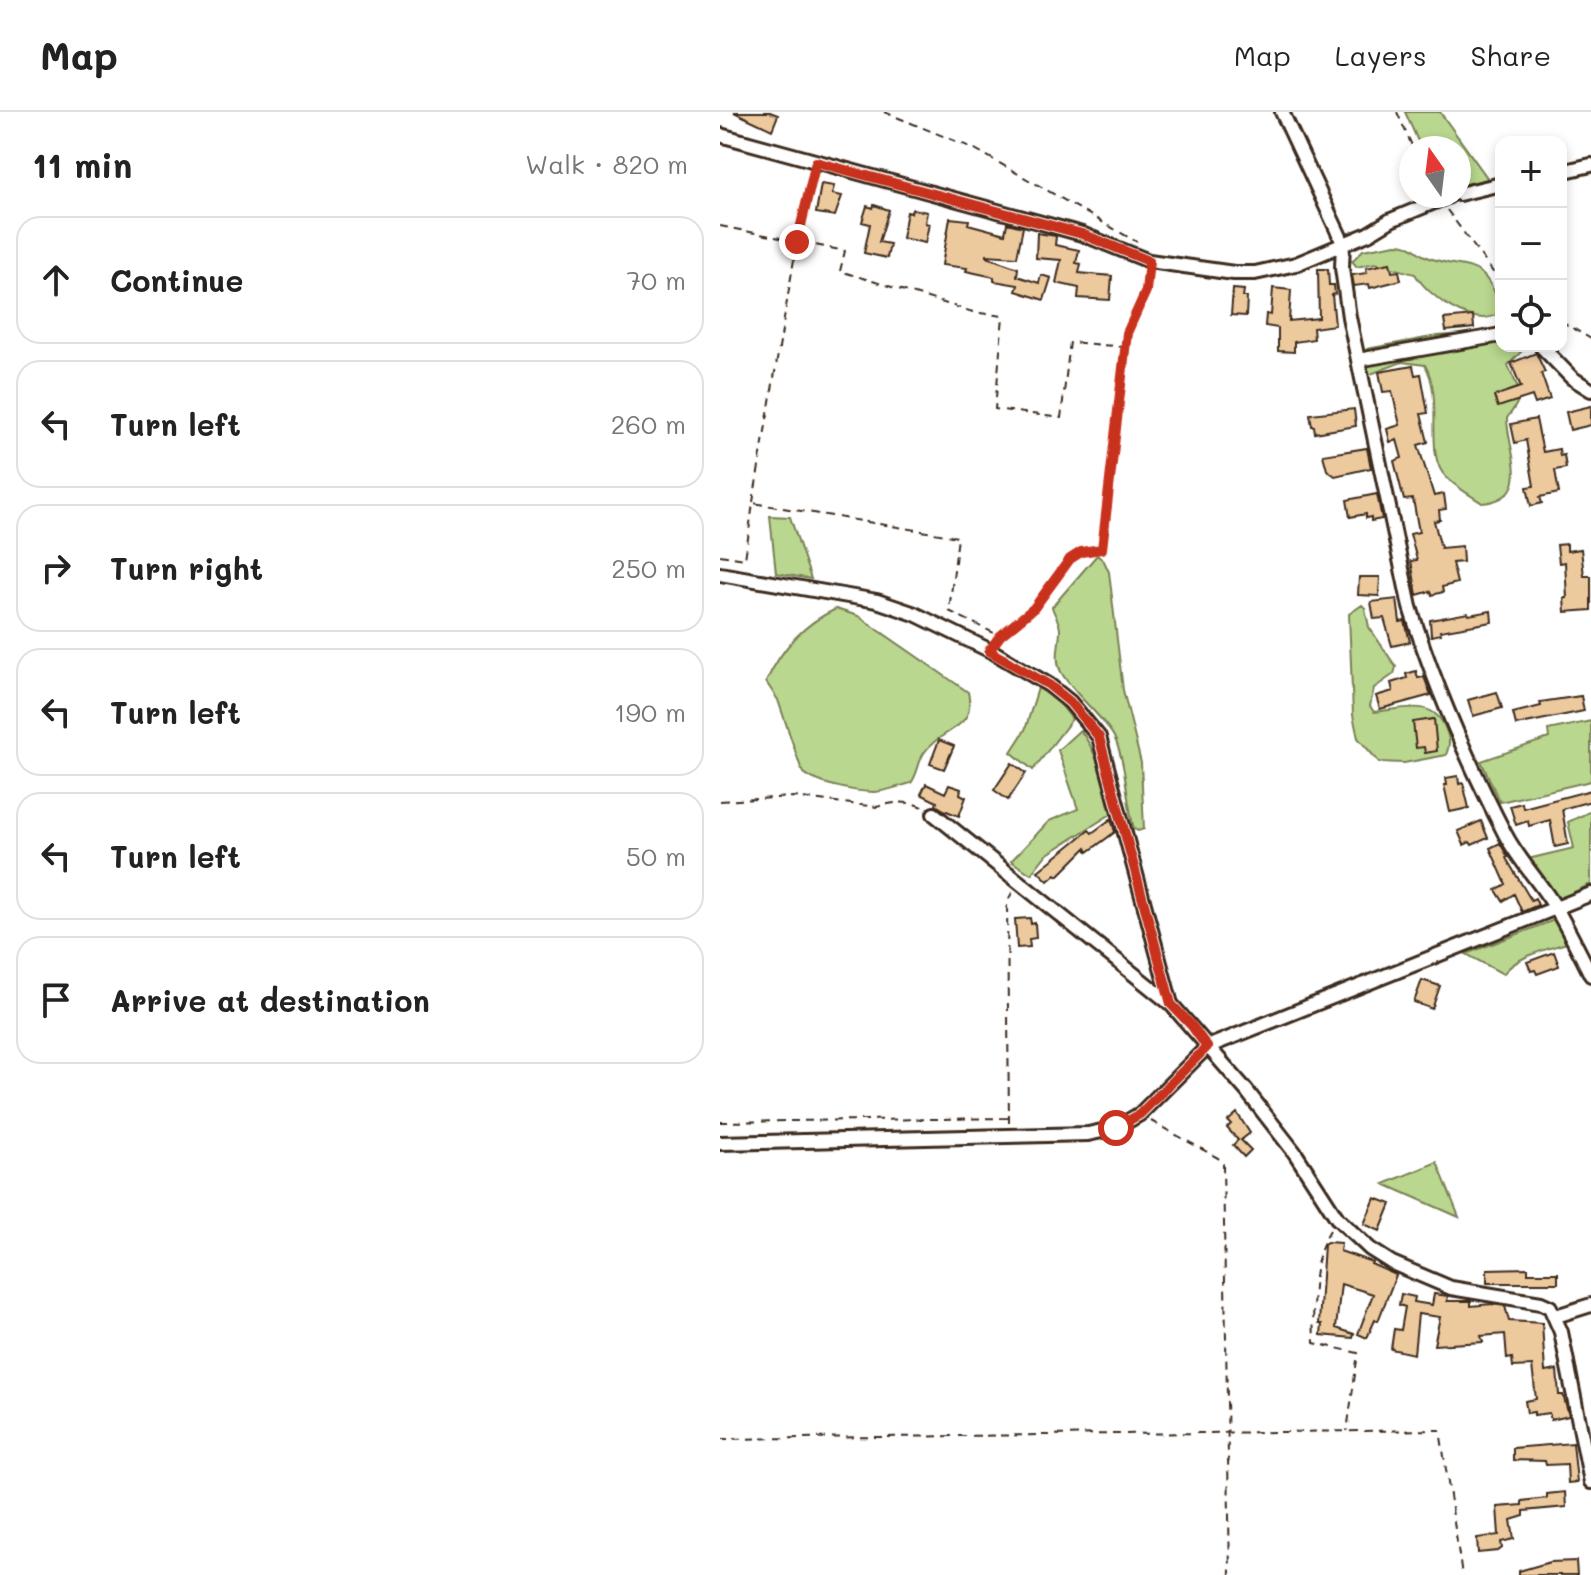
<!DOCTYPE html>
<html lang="en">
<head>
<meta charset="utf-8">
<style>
	:root { --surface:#fff; --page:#f6f6f6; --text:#222; --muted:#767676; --line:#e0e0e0 }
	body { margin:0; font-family:Mali,sans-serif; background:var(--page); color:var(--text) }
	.controls { position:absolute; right:24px; top:24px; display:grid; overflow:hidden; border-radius:16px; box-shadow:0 4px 12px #0003 }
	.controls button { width:72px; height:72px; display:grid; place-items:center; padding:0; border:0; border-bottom:2px solid var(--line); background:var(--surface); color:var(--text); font:40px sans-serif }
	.compass { position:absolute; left:679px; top:24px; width:72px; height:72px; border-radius:50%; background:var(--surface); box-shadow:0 4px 12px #0003; rotate:346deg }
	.stop { position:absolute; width:24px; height:24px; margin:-18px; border:6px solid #c8321e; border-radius:50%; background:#fff }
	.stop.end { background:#c8321e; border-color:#fff; box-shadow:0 2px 8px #0008 }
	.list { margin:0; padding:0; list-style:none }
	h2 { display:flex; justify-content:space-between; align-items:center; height:104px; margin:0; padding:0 32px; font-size:34px }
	h2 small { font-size:26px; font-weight:400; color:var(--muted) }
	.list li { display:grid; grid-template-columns:52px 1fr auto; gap:24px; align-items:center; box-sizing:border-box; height:128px; margin:0 16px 16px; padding:0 16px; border:2px solid var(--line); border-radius:24px }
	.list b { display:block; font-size:30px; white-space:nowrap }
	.list em { font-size:26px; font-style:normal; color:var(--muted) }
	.icon { flex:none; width:44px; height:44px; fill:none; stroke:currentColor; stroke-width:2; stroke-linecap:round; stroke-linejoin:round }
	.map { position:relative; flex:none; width:871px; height:1463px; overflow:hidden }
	header { display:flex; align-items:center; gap:48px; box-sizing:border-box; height:112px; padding:0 40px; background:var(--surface); border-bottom:2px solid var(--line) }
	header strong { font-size:38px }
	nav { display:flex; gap:44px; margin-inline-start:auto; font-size:28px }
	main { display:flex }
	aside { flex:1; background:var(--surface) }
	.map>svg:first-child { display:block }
</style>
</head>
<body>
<header>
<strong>Map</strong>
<nav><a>Map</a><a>Layers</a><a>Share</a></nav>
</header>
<main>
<aside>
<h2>11 min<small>Walk · 820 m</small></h2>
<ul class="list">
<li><svg class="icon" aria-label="ahead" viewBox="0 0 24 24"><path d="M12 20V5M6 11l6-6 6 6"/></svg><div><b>Continue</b></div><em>70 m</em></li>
<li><svg class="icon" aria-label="left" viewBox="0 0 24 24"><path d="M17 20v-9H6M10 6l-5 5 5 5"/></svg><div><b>Turn left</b></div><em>260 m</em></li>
<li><svg class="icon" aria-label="right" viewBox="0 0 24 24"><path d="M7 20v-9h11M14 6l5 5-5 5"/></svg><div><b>Turn right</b></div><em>250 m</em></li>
<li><svg class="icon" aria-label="left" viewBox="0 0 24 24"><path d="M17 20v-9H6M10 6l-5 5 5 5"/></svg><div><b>Turn left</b></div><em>190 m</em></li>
<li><svg class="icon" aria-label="left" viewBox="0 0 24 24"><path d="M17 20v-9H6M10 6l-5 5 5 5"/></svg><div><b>Turn left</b></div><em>50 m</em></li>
<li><svg class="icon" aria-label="arrive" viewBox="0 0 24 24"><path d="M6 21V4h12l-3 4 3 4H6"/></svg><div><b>Arrive at destination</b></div></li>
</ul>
</aside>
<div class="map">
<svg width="871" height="1463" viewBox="0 0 871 1463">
	<rect width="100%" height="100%" fill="#fff"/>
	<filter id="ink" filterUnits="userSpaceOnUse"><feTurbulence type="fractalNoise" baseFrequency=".0125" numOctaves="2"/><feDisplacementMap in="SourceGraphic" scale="16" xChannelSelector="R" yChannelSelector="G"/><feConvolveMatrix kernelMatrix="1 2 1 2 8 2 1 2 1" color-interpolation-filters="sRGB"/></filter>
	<g filter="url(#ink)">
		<path fill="#b9d78f" stroke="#7a8056" stroke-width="2" d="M685 0H720L768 67 739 74V36H701Z
			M676 132C698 133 694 141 709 146 751 160 761 144 781 195L778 202C752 217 708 184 695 162L655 151 637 155 632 149 643 138Z
			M781 219V234H801L802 239 788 253C799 281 807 281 787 306 787 338 816 386 762 391 750 383 736 375 726 365 703 342 725 288 705 253L682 250 651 262 645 260 644 241 647 237 717 224Z
			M50 404 70 405 91 467 56 461Z
			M377 443 384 449 389 460 403 578 421 651 424 717 418 719 414 717C406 688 407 655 395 627 386 607 354 583 341 560 334 546 340 532 340 518 340 510 334 502 332 495Z
			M642 493 645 496 649 515 676 555 674 562 654 576 650 594 654 600C681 598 714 584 726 618 730 628 730 632 726 643L684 651 659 650 638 626 633 603 629 502Z
			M116 497 138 504 248 580C257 619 221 615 204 641 198 650 198 662 191 671 180 674 167 679 154 680 137 680 94 672 82 659L58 588 46 570C61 537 83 512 116 497Z
			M318 576 337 588 352 607 313 658 291 640 305 618Z
			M871 609V669L780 690 761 649 829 626 828 618Z
			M360 618C379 641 384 673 391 702L326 743 311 762 291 749 329 709 358 697 338 638Z
			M871 699V772L836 789 808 747 854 736 848 710Z
			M837 807 846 831C825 838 797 844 783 862L746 842Z
			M717 1050 739 1105 664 1072Z"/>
		<path fill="#edc99e" stroke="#3b2a1e" stroke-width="2" d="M14 0H50L58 3 52 18Z
			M101 72 114 74 112 82 122 84 115 104 96 101Z
			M154 93 169 98 159 130 170 132 167 146 144 141 150 112 142 110 147 94 153 96Z
			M192 97 207 100 205 111 209 112 205 131 182 126 187 100 191 101Z
			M230 106 249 108 248 112 285 122 287 111 303 115 297 145 267 143V145L298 156 297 164 319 171 321 163 331 166 324 188 296 179 298 173 274 169V165L246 159 247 156 222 153Z
			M317 121 336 124 335 133 359 138 356 151 361 152 359 161 392 164 390 188 358 186 359 176 336 171 341 148 316 146Z
			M670 151 672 160 679 159 681 168 650 176 649 172 634 174 632 163 647 161 646 156Z
			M598 157H608L609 173H614L615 182 612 183 615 213 593 216 594 227 574 230V240L558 239V216L545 214 546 202 551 203 553 176 571 178 569 209 599 206Z
			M513 177 524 178 523 185H527L526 204 511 203Z
			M753 204 754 216 726 219 724 207Z
			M816 241 825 260 821 261 830 287 815 292 812 284 778 295 774 284 801 275 791 251Z
			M693 254 695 263 701 262 708 301 701 302 708 330 698 333 714 384 724 382 726 397 719 398 720 408 714 409 721 436 742 434 743 450 732 451 737 471 722 475 723 480 712 483 711 479 697 483 691 449 697 448 690 422 699 420 693 387 684 388 674 349 682 346 677 328 670 330 667 317 680 313 672 279 663 280 659 260Z
			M871 294V313L850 318 846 300Z
			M634 297 636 314 595 321 594 314H592L590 302Z
			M816 307 823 340 839 337 840 344 844 343 846 356 835 358 839 381 820 385 822 391 811 394 807 375 814 374 806 328 795 331 791 312Z
			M647 336 651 356 615 364 607 358 603 343Z
			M657 382 662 407 651 409V405L646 406V402L630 405 627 388Z
			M847 432V439L861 437 864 464H871V498L845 500 844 486H847L845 450 839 451 837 433Z
			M639 465H660L659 484 638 483Z
			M677 487 680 510 685 509 690 530 672 534 664 506 654 507 651 490Z
			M771 499 772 510 720 519 721 522 711 524 710 508 748 501 749 503Z
			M696 559 698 566 704 565 711 583 660 597 656 584 673 579 671 571 687 566 686 562Z
			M777 580 782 596 753 604 748 588Z
			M861 584 864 599 796 613 793 601 821 594 820 590Z
			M714 607 717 639 705 641 704 635 696 636 693 610Z
			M219 628 234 634 224 657 210 652Z
			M292 651 306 661 288 688 274 678Z
			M738 664 739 672 743 671 749 696 730 700 724 673H727L726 666Z
			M206 672 225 681 229 673 241 677 240 682 246 685 239 704 224 698 216 693 217 690 201 682Z
			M871 678V689L842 697 848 732 835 735 830 708 809 714 808 709 796 713 790 694 802 691 803 696Z
			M391 707 395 720 368 740 366 736 338 764 336 762 328 769 318 759 369 718 372 721Z
			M761 709 768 726 752 733 750 730 744 733 738 719Z
			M780 731 788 745 786 746 811 788 815 786 818 793 802 800 794 782 783 789 776 778 786 772 770 736Z
			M310 806 311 812 315 811 316 826 309 827 310 835 297 836 295 807Z
			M834 840 839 854 817 862 815 858 811 859 807 850Z
			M702 868 720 874 712 897 694 890Z
			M517 1001 530 1021 521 1028 531 1038 524 1045 513 1033 518 1028 507 1016 511 1012 508 1009Z
			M655 1086 671 1092 660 1119 644 1112Z
			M607 1130 621 1131 620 1139 652 1150 651 1152 676 1163 658 1209 655 1208 647 1226 638 1222 653 1182 621 1172 616 1216 634 1222 633 1226 601 1223 602 1212H599L604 1132Z
			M808 1156V1161H838V1171H767V1157Z
			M681 1182 695 1185 694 1190 712 1193 714 1182 728 1184 727 1189H751V1194L772 1192 785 1194 789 1209 822 1211 825 1260 837 1258 839 1283H843L849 1304 831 1308 829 1301 814 1303V1300L807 1301 805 1289 816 1287 812 1254 793 1255 792 1246 787 1247 785 1222 761 1224 763 1230 714 1233 720 1205 698 1202 694 1242 671 1237 674 1217 681 1218 685 1195 679 1193Z
			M853 1331 857 1370 848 1371 847 1352 826 1353 825 1349 793 1348V1336Z
			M845 1380 846 1395 804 1399V1404L791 1408 794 1427 781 1430 782 1436 778 1439 758 1441 757 1426 779 1423 777 1395 802 1393V1389L827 1386V1382Z
			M856 1449 857 1463H799V1459L830 1450Z"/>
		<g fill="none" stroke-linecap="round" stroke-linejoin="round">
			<defs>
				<path id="street" d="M562 0 623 131 622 156 629 205 690 495C714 573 748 650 785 722 799 749 821 771 837 798 849 819 860 841 871 863
					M0 23 362 122 429 149 514 161H535L576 152 648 122 671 108 729 84
					M841 60 871 53
					M739 82 781 72
					M821 234 852 266 871 278
					M638 248 781 223
					M0 462 157 489 195 502 275 541 329 573 350 590 379 625 451 892
					M214 702 451 892 526 978 575 1041 617 1106 650 1137 672 1151 731 1176 821 1191 830 1195 841 1220 871 1370
					M0 1031 368 1022 396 1016 420 1002 487 935 871 782
					M836 1204 871 1193"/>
			</defs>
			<use href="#street" stroke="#3b2a1e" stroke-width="18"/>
			<path stroke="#3b2a1e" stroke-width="2" stroke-dasharray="8 6" stroke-linecap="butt" d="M164 0 255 37 417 130
				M677 0 693 36
				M727 98 781 171
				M0 114 125 139 120 159 253 200 283 204 275 297 341 306 350 230 404 235
				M841 209 871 227
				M33 390 77 130 93 62
				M0 443 25 447 33 391 238 425 229 499 280 524 277 528
				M280 524C292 515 304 507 314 496 339 467 339 443 382 437L407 221 426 179 428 162
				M0 689 74 685 157 695C171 690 190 688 204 696
				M431 1009 498 1046 503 1052 510 1463
				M0 1010 289 1006
				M289 1011 287 790 293 779
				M610 1118C590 1151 593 1194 594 1231L638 1241 627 1319
				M0 1327 720 1318 742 1463"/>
			<use href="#street" stroke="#fff" stroke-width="12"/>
		</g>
	</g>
	<g fill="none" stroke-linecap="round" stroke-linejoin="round" filter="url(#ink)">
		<path stroke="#c8321e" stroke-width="10" d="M77 130 96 50 362 122 429 149 426 179 407 221 382 437 361 440 350 447 314 496 280 524 269 539 329 573 350 590 379 625 451 892 472 914 487 935 420 1002 396 1016"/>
	</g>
</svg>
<div class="controls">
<button>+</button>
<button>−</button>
<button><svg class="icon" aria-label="locate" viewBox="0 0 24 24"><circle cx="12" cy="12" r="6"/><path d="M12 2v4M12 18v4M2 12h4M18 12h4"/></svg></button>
</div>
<svg class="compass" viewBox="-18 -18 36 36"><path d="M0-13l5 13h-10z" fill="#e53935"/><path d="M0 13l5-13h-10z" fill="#767676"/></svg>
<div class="stop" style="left:396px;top:1016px"></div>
<div class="stop end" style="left:77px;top:130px"></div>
</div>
</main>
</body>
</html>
